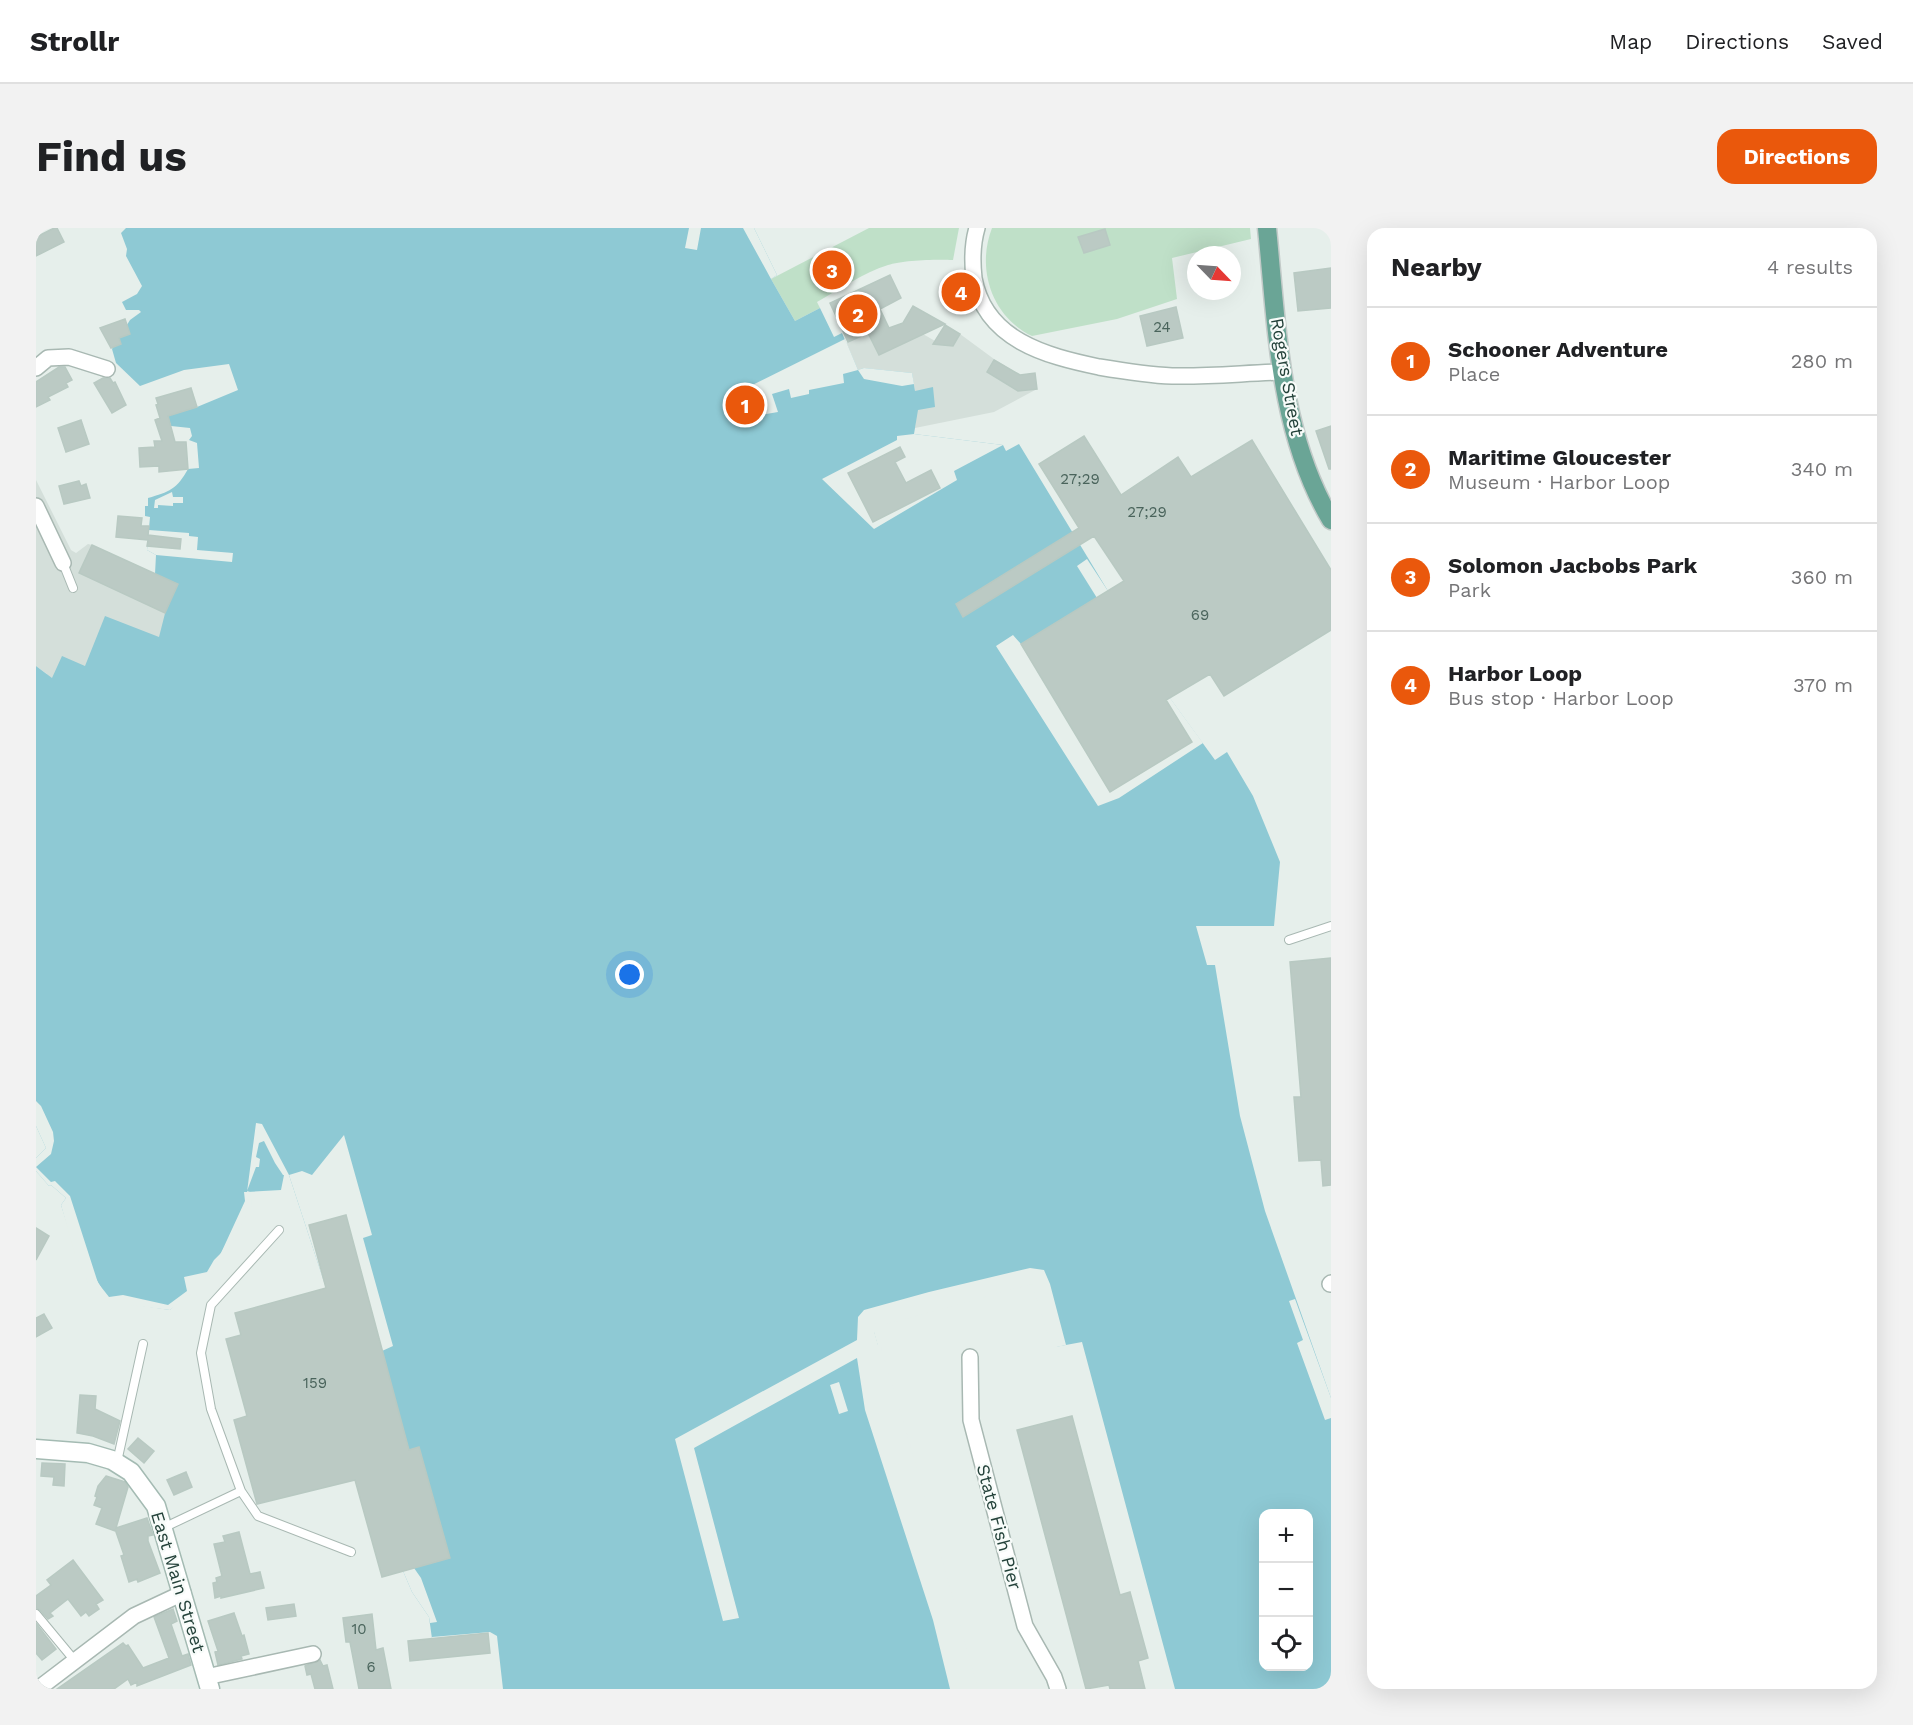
<!DOCTYPE html>
<html lang="en">
<head>
<meta charset="utf-8">
<style>
	:root { --surface:#fff; --page:#f2f2f2; --text:#202124; --muted:#757577; --line:#e0e0e0; --accent:#ea580c }
	body { margin:0; font-family:"Work Sans",sans-serif; background:var(--page); color:var(--text) }
	.controls { position:absolute; right:18px; bottom:18px; display:grid; overflow:hidden; border-radius:12px; box-shadow:0 6px 24px #0002 }
	.controls button { width:54px; height:54px; display:grid; place-items:center; padding:0; border:0; border-bottom:2px solid var(--line); background:var(--surface); color:var(--text); font:30px sans-serif }
	.compass { position:absolute; left:1151px; top:18px; width:54px; height:54px; border-radius:50%; background:var(--surface); box-shadow:0 6px 24px #0002; rotate:115deg }
	.you { position:absolute; left:594px; top:747px; width:21px; height:21px; margin:-15px; border:4px solid #fff; border-radius:50%; background:#1a73e8; box-shadow:0 0 0 9px #1a73e833 }
	.badge { display:grid; place-items:center; width:39px; height:39px; border-radius:50%; background:var(--accent); color:#fff; font-size:20px; font-weight:700 }
	.pin { position:absolute; translate:-50% -50%; border:3px solid #fff; box-shadow:0 2px 6px #0006 }
	.list { margin:0; padding:0; list-style:none }
	h2 { display:flex; justify-content:space-between; align-items:center; height:78px; margin:0; padding:0 24px; font-size:26px }
	h2 small { font-size:20px; font-weight:400; color:var(--muted) }
	.list li { display:grid; grid-template-columns:39px 1fr auto; gap:18px; align-items:center; box-sizing:border-box; height:108px; padding:0 24px; border-top:2px solid var(--line) }
	.list b { display:block; font-size:22px; white-space:nowrap }
	.list p { margin:0; font-size:20px; white-space:nowrap; color:var(--muted) }
	.list em { font-size:20px; font-style:normal; color:var(--muted) }
	.icon { flex:none; width:33px; height:33px; fill:none; stroke:currentColor; stroke-width:2; stroke-linecap:round; stroke-linejoin:round }
	.map { position:relative; flex:none; width:1295px; height:1461px; overflow:hidden; border-radius:18px }
	header { display:flex; align-items:center; gap:36px; box-sizing:border-box; height:84px; padding:0 30px; background:var(--surface); border-bottom:2px solid var(--line) }
	header strong { font-size:28px }
	nav { display:flex; gap:33px; margin-inline-start:auto; font-size:21px }
	.intro { display:flex; align-items:center; justify-content:space-between; box-sizing:border-box; height:144px; padding:0 36px }
	h1 { margin:0; font-size:42px }
	.button { padding:15px 27px; border-radius:18px; background:var(--accent); color:#fff; font-size:21px; font-weight:700 }
	main { display:flex; gap:36px; padding:0 36px }
	aside { flex:1; background:var(--surface); border-radius:18px; box-shadow:0 6px 24px #0002 }
	.map>svg:first-child { display:block }
</style>
</head>
<body>
<header>
<strong>Strollr</strong>
<nav><a>Map</a><a>Directions</a><a>Saved</a></nav>
</header>
<div class="intro"><h1>Find us</h1><a class="button">Directions</a></div>
<main>
<div class="map">
<svg width="1295" height="1461" viewBox="0 0 1295 1461">
	<rect width="100%" height="100%" fill="#e6efeb"/>
	<path fill="#d4dfda" d="M832 105 843 127 887 106 899 113 897 116 917 118 924 106 958 131 984 147 999 145 1001 161 958 184 879 200 880 191 722 208 879 163 876 145 829 140 822 142 810 115Z
		M0 252 35 322 40 325 52 316 56 317 157 363 156 403 43 453 0 488 11 446 0 438Z"/>
	<path fill="#bfe0c8" d="M833 0H923L917 32C902 31 866 32 852 37 827 45 804 61 781 74L784 80 759 93 735 51Z
		M956 0H1214L1215 11 1136 30 1141 71 1081 91 996 108C956 89 940 41 956 0Z"/>
	<path fill="#8ec9d4" fill-rule="evenodd" d="M90 0H718L741 47 735 51 759 93 784 80 798 109 806 105 822 142 828 140 876 145 879 163 897 159 899 179 882 182 878 206 967 217 970 223 983 216 1072 363 1061 370 1179 532 1191 524 1217 568 1244 634 1238 698H1160L1171 737H1179L1204 888 1229 983 1295 1170V1461H1139L1046 1114 1019 1119 998 1053 836 1097 939 1461H403L393 1389 376 1364 367 1343 290 1060 253 947H248L245 962 211 964 213 976 173 1046 155 1053 153 1063 134 1082 73 1073 35 1008 25 977 30 970 15 957 13 958 0 943V930L10 920 0 898V438L16 450 26 428 49 438 69 388 123 409 137 354 119 346 120 327 111 322 114 289 109 288V278H112V270C133 264 141 261 152 241L163 240 161 215 153 212 156 208 154 200 135 198 132 188 161 179 202 162 193 136 148 142 104 158 80 135 76 121 94 92 105 84 103 82H90L86 74 101 66 106 58 90 28 91 21 85 5ZM1228 1286H1272V1438H1228Z"/>
	<path fill="#e6efeb" d="M653 0H665L661 22 649 20Z
		M707 0H718L741 47 735 51Z
		M809 111 822 142 828 140 876 145 878 156 866 158 828 151 822 142 807 146 808 155 773 162V166L755 170 753 161 736 166 742 184 707 190 692 169Z
		M878 206 967 217 918 243 921 252 838 301 786 251 861 212V208Z
		M136 264 137 269H147V275H137V278L122 277V280H118L119 272Z
		M113 302 153 305V308L162 309 161 322 197 325 196 334 120 327 111 322Z
		M1051 331 1072 363 1061 370 1167 515 1083 570 1062 578 960 418 977 407 985 416 1061 370 1041 338Z
		M0 873 5 878 17 904 18 913 15 926 0 939 15 954 19 953 34 968 62 1055 73 1069 87 1067 132 1077 151 1063 148 1049 171 1044 178 1032 185 1025 209 973 208 964H211L220 895 226 896 253 947 266 943 276 947 308 907 336 1007 327 1010 357 1118 346 1123 373 1222 383 1219 414 1330 378 1340 385 1350 401 1394 394 1395 393 1389 376 1364 367 1343 290 1060 253 947H247L239 935 228 913 223 915 220 929 224 931 223 939H220L211 963 214 964 216 977 187 1031 182 1035 175 1048 158 1055 156 1065 134 1082 68 1074 55 1061 39 1026 25 977 30 970 15 957 13 958 0 943V930L10 920 0 898Z
		M994 1040 1008 1042 1014 1056 1030 1117 1016 1120 996 1056 840 1099 841 1102 838 1103 842 1117 844 1116 876 1223 942 1461H914L897 1392 829 1182 821 1130 658 1220 703 1390 687 1393 639 1211 821 1112 822 1089 828 1082 893 1064Z
		M1259 1071 1295 1170V1190L1289 1192 1261 1115 1267 1112 1253 1073Z
		M803 1154 812 1183 803 1186 794 1157Z
		M454 1404 461 1408 467 1461H401L396 1409Z"/>
	<path fill="#bbcac4" stroke="#b8c9c2" stroke-width="1.5" d="M18 0H21L28 14 0 28V9Z
		M1069 1 1074 17 1048 25 1042 9Z
		M1295 40V80L1262 83 1258 45Z
		M854 47 865 70 844 81 853 100 867 95 877 78 909 96 843 127 832 105 812 114 794 75Z
		M1140 79 1147 110 1111 118 1104 88Z
		M89 91 94 106 83 110 85 116 75 120 64 100Z
		M909 97 924 106 917 118 897 116Z
		M958 132 984 147 999 145 1001 161 982 163 951 144Z
		M23 139H29L36 152 30 155 32 159 12 169 14 172 0 179V154Z
		M67 150H74L77 155 79 154 90 177 76 185 58 155Z
		M155 160 161 179 132 188 139 214H150L152 241 123 244V238L104 239 103 220 119 219 118 213H126L119 192 124 190 120 177 122 176 120 170Z
		M45 192 53 216 30 224 22 200Z
		M1295 198V241H1293L1280 203Z
		M1048 208 1085 267 1142 229 1155 249 1216 212 1295 342V402L1188 468 1174 446 1130 472 1156 514 1074 564 985 416 1088 353 1058 308 927 389 920 376 1043 300 1003 236Z
		M864 219 869 229 859 234 870 255 895 242 904 260 837 294 812 245Z
		M43 253 45 258 50 256 54 270 28 276 23 258Z
		M82 288 106 290 105 298H113L112 307 145 311 144 321 111 318 112 312 80 309Z
		M56 317 142 356 129 385 43 345Z
		M1295 730V957L1287 958 1285 932 1263 933 1258 869H1265L1254 734Z
		M310 987 373 1222 383 1219 414 1330 346 1349 319 1252 221 1276 198 1192 211 1188 190 1111 205 1107 199 1085 290 1060 273 997Z
		M0 1000 13 1008 0 1032Z
		M8 1086 16 1100 0 1109V1090Z
		M44 1167 60 1168 59 1181 84 1193 78 1216 57 1208 41 1205Z
		M1036 1188 1084 1367 1094 1364 1112 1430 1102 1433 1109 1461H1074L1073 1457 1050 1461 981 1202Z
		M102 1210 118 1223 108 1235 92 1221Z
		M6 1235 29 1236 28 1258 17 1257 18 1249 5 1248Z
		M150 1244 156 1259 138 1267 131 1252Z
		M70 1248 89 1254 92 1259 80 1300 111 1290 117 1307 112 1308V1313L124 1345 102 1354 101 1351 93 1354 85 1328 88 1327 79 1301V1303L60 1296 66 1280 58 1277 61 1269 59 1268 62 1258Z
		M203 1304 214 1346 224 1344 228 1360 185 1370V1368L179 1370 177 1355 181 1354 180 1350 186 1348 178 1316 189 1314 187 1308Z
		M37 1332 67 1372 60 1376 63 1381 53 1388 50 1384 45 1388 32 1371 14 1385 17 1388 12 1391 4 1382 0 1380V1368L15 1357 11 1352Z
		M258 1376 260 1388 232 1392 230 1380Z
		M137 1381 141 1393 135 1396 146 1428 152 1426 155 1437 101 1458V1454L95 1457 92 1451 78 1461H21L87 1415 90 1418 92 1417 107 1440 133 1430 118 1389Z
		M198 1385 206 1408 208 1407 213 1426 205 1428 206 1431 182 1437 179 1424 182 1423 172 1393Z
		M336 1386 340 1422 347 1420 355 1461H323L314 1414H310L307 1390Z
		M0 1395 20 1421 6 1432 0 1425Z
		M452 1405 454 1425 374 1433 372 1413Z
		M284 1432 287 1438 291 1437 297 1461H279L275 1446 271 1447 269 1438Z"/>
	<g fill="none" stroke-linecap="round" stroke-linejoin="round">
		<defs>
			<path id="service" d="M27 335 37 360
				M1253 712 1295 698
				M81 1234 107 1116
				M205 1263 175 1181 165 1125 175 1077 243 1002
				M127 1300 205 1263 222 1288 315 1324
				M0 1386 39 1433"/>
			<path id="minor" d="M941 0C936 17 936 32 938 50 949 112 1010 128 1063 139 1087 143 1112 147 1136 148 1173 149 1209 145 1246 144
				M0 140 12 130 33 129 71 141
				M0 278 27 335
				M1294 1056 1295 1055
				M934 1129 935 1192 989 1398 1018 1449 1022 1461
				M170 1449 277 1426
				M2 1461 98 1388 147 1365"/>
			<path id="secondary" d="M0 1221 52 1225 76 1232 95 1244 120 1278 174 1461"/>
			<path id="primary" d="M1231 0C1241 99 1243 204 1295 292"/>
		</defs>
		<use href="#service" stroke="#a8b8b2" stroke-width="10"/>
		<use href="#minor" stroke="#a8b8b2" stroke-width="18"/>
		<use href="#secondary" stroke="#a4bbb3" stroke-width="21"/>
		<use href="#primary" stroke="#c2cac8" stroke-width="21"/>
		<use href="#service" stroke="#fff" stroke-width="8"/>
		<use href="#minor" stroke="#fff" stroke-width="15"/>
		<use href="#secondary" stroke="#fff" stroke-width="18"/>
		<use href="#primary" stroke="#6aa596" stroke-width="18"/>
	</g>
	<g text-anchor="middle" stroke-width="4.5" stroke-linejoin="round" paint-order="stroke">
		<g font-size="15" fill="#4a645c">
			<text x="1126" y="104">24</text>
			<text x="1044" y="256">27;29</text>
			<text x="1111" y="289">27;29</text>
			<text x="1164" y="392">69</text>
			<text x="279" y="1160">159</text>
			<text x="323" y="1406">10</text>
			<text x="335" y="1444">6</text>
		</g>
		<g font-size="18" fill="#24423a" stroke="#f7fbf9">
			<text transform="translate(1251 149) rotate(80)" y="6">Rogers Street</text>
			<text transform="translate(963 1299) rotate(75)" y="6">State Fish Pier</text>
			<text transform="translate(142 1354) rotate(73)" y="6">East Main Street</text>
		</g>
	</g>
</svg>
<div class="controls">
<button>+</button>
<button>−</button>
<button><svg class="icon" aria-label="locate" viewBox="0 0 24 24"><circle cx="12" cy="12" r="6"/><path d="M12 2v4M12 18v4M2 12h4M18 12h4"/></svg></button>
</div>
<svg class="compass" viewBox="-18 -18 36 36"><path d="M0-13l5 13h-10z" fill="#e53935"/><path d="M0 13l5-13h-10z" fill="#757577"/></svg>
<div class="you"></div>
<div class="pin badge" style="left:709px;top:177px">1</div>
<div class="pin badge" style="left:822px;top:86px">2</div>
<div class="pin badge" style="left:796px;top:42px">3</div>
<div class="pin badge" style="left:925px;top:64px">4</div>
</div>
<aside>
<h2>Nearby<small>4 results</small></h2>
<ul class="list">
<li><span class="badge">1</span><div><b>Schooner Adventure</b><p>Place</p></div><em>280 m</em></li>
<li><span class="badge">2</span><div><b>Maritime Gloucester</b><p>Museum · Harbor Loop</p></div><em>340 m</em></li>
<li><span class="badge">3</span><div><b>Solomon Jacbobs Park</b><p>Park</p></div><em>360 m</em></li>
<li><span class="badge">4</span><div><b>Harbor Loop</b><p>Bus stop · Harbor Loop</p></div><em>370 m</em></li>
</ul>
</aside>
</main>
</body>
</html>
